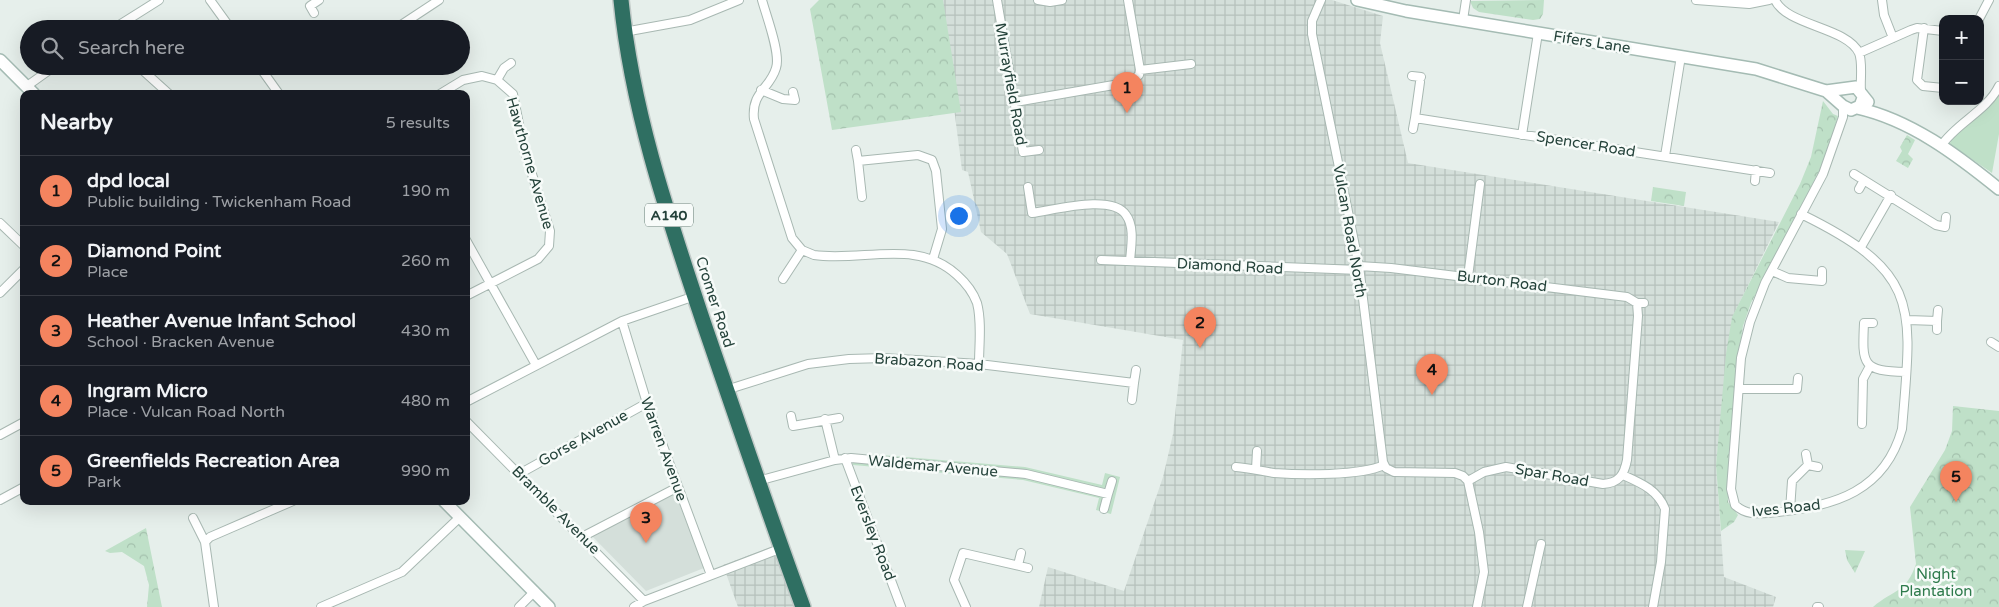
<!DOCTYPE html>
<html lang="en">
<head>
<meta charset="utf-8">
<style>
	:root { --surface:#171b24; --page:#242831; --text:#f1f3f6; --muted:#9ea1a6; --line:#363941; --accent:#f4845f }
	body { margin:0; font-family:"Varela Round",sans-serif; background:var(--page); color:var(--text) }
	.controls { position:absolute; right:15px; top:15px; display:grid; overflow:hidden; border-radius:10px; box-shadow:0 5px 20px #0002 }
	.controls button { width:45px; height:45px; display:grid; place-items:center; padding:0; border:0; border-bottom:1px solid var(--line); background:var(--surface); color:var(--text); font:25px sans-serif }
	.you { position:absolute; left:958px; top:215px; width:18px; height:18px; margin:-12px; border:4px solid #fff; border-radius:50%; background:#1a73e8; box-shadow:0 0 0 8px #1a73e833 }
	.badge { display:grid; place-items:center; width:32px; height:32px; border-radius:50%; background:var(--accent); color:#111; font-size:16px; font-weight:700 }
	.pin { position:absolute; translate:-50% -41px; filter:drop-shadow(0 1px 2px #0008) }
	.pin::after { content:''; position:absolute; top:26px; width:18px; height:15px; background:inherit; clip-path:polygon(0 0,100% 0,50% 100%) }
	.list { margin:0; padding:0; list-style:none }
	h2 { display:flex; justify-content:space-between; align-items:center; height:65px; margin:0; padding:0 20px; font-size:21px }
	h2 small { font-size:16px; font-weight:400; color:var(--muted) }
	.list li { display:grid; grid-template-columns:32px 1fr auto; gap:15px; align-items:center; box-sizing:border-box; height:70px; padding:0 20px; border-top:1px solid var(--line) }
	.list b { display:block; font-size:19px; white-space:nowrap }
	.list p { margin:0; font-size:16px; white-space:nowrap; color:var(--muted) }
	.list em { font-size:16px; font-style:normal; color:var(--muted) }
	.icon { flex:none; width:28px; height:28px; fill:none; stroke:currentColor; stroke-width:2; stroke-linecap:round; stroke-linejoin:round }
	.map { position:relative; flex:none; width:1999px; height:607px; overflow:hidden }
	.search { position:absolute; background:var(--surface); box-shadow:0 5px 20px #0002; left:20px; top:20px; width:450px; height:55px; display:flex; align-items:center; gap:12px; box-sizing:border-box; padding:0 18px; border-radius:28px; color:var(--muted); font-size:19px }
	.panel { position:absolute; background:var(--surface); box-shadow:0 5px 20px #0002; left:20px; top:90px; width:450px; height:415px; border-radius:10px }
	.map>svg:first-child { display:block }
</style>
</head>
<body>
<div class="map">
<svg width="1999" height="607" viewBox="0 0 1999 607">
	<defs>
		<pattern id="industrial-grid" width="8" height="8" patternUnits="userSpaceOnUse" patternTransform="scale(1.25)"><rect width="8" height="8" fill="#d4dfda"/><path d="M0 4h8M4 0v8" fill="none" stroke="#b6c1bc"/></pattern>
		<pattern id="forest-crowns" width="20" height="18" patternUnits="userSpaceOnUse" patternTransform="scale(1.25)"><rect width="20" height="18" fill="#bfe0c8"/><path d="M2 6a3 3 0 1 1 6 0M12 15a3 3 0 1 1 6 0" fill="none" stroke="#a4c1ad"/></pattern>
	</defs>
	<rect width="100%" height="100%" fill="#e6efeb"/>
	<path fill="#d4dfda" d="M675 492 704 568 646 591 591 535Z"/>
	<path fill="url(#industrial-grid)" d="M940 0H1332L1383 16 1380 43 1408 163 1779 222 1732 318 1716 465 1724 577 1776 597 1773 607H1039L1048 567 1124 591 1163 477 1173 434 1183 340 1030 314 1007 254 981 232 968 172 962 170Z
		M774 546 796 607H738L723 565Z"/>
	<path fill="#bfe0c8" d="M1999 95V134L1992 173 1950 144 1951 139Z
		M870 454 1025 467 1102 485 1105 473 1120 477 1111 514 1096 510 1099 498 1023 480 853 465 851 458 869 460Z"/>
	<path fill="url(#forest-crowns)" d="M819 0H943L961 112 832 130 810 9Z
		M1544 0 1543 14 1540 19 1533 20 1479 12 1473 8 1470 1Z
		M1823 101 1833 114 1838 116 1824 162 1751 303 1743 326 1737 368 1728 486V502L1738 515 1734 522 1721 531 1716 465 1726 354 1732 317 1800 184 1811 157Z
		M1907 135 1915 140 1908 154 1913 159 1908 168 1896 161 1902 151 1900 147Z
		M1653 187 1686 192 1684 206 1651 201Z
		M1953 406 1999 411V607H1873C1894 589 1906 593 1916 564L1910 507 1945 450 1952 431Z
		M146 528 162 607H147L149 585 144 566 122 552 110 553 105 551Z
		M1845 550 1865 551 1855 573 1847 560Z"/>
	<g fill="none" stroke-linecap="round" stroke-linejoin="round">
		<defs>
			<path id="street" d="M210 0 231 29
				M762 0C766 15 781 54 776 68 770 89 751 92 754 119L792 238 802 250 814 255C863 262 917 238 957 275 966 283 973 292 977 303 982 322 979 345 979 364
				M997 0 1023 152 1039 150
				M1038 0 1050 2 1062 0
				M1128 0 1140 70
				M1321 0 1312 21V34L1359 266 1383 462 1386 468 1394 472 1455 473 1463 476 1468 481 1479 532 1484 572 1477 607
				M1696 0 1749 4 1769 0
				M1775 0C1787 26 1847 27 1859 53 1863 63 1860 80 1861 91
				M1882 0 1884 15 1893 38
				M314 13 310 6 319 0
				M1979 19 1989 0
				M1463 20 1466 0
				M1924 28 1917 80 1923 86 1943 88
				M113 29 159 0
				M395 29 439 0
				M624 32 690 20 739 0
				M1859 53 1911 30 1917 28 1943 31
				M138 66 169 94
				M259 66 279 94
				M335 67 336 66
				M1412 76 1421 77
				M497 80 504 68 511 63
				M27 86 55 66
				M761 90 783 99 795 100 793 92
				M440 94 463 80 482 76 497 80 513 94 524 149 550 231 549 246 538 259 466 296
				M1015 102 1131 82 1139 75 1140 70 1191 64
				M1415 118 1420 82
				M1413 129 1415 118 1770 173
				M1522 135 1538 33
				M1941 146C1956 123 1987 111 1999 86
				M856 150 858 161 918 155 932 160 936 171 942 229 933 259
				M1665 156 1681 56
				M858 161 862 197
				M1854 174 1936 225 1945 227 1946 217
				M1755 181 1756 170
				M1028 187 1032 213C1055 210 1112 194 1126 215 1135 227 1131 247 1130 261
				M1859 189 1864 180
				M1801 214C1922 273 1912 306 1902 429 1885 491 1835 506 1778 512 1762 513 1748 517 1735 505L1731 489 1741 358 1750 322 1765 283 1823 174 1843 117V106
				M0 223 24 246
				M466 240 536 365
				M1861 247 1891 195
				M1101 260 1359 270
				M1359 266 1391 268 1627 297 1637 303H1644
				M1772 271 1788 278 1822 281V271
				M1468 277 1480 184
				M783 279 802 250
				M0 293 24 269
				M1908 320 1937 321V330
				M622 321 647 403 711 575
				M1937 321 1938 310
				M1873 323H1864C1862 365 1862 371 1906 372
				M1991 342 1999 347
				M1739 389H1797L1798 378
				M726 390 808 364 849 359 884 358 979 364 1134 383 1136 370
				M1132 400 1134 383
				M466 402 622 321 695 296
				M791 416 793 426 839 418
				M825 419 835 460
				M466 421 644 601
				M1862 424 1863 379 1870 366
				M0 435 24 422
				M845 458 901 607
				M1808 465 1818 467
				M1236 467C1249 468 1261 471 1274 473 1301 475 1360 476 1384 465
				M1256 469 1257 451
				M519 474 647 403
				M1623 475C1641 483 1658 490 1665 509L1661 562 1653 607
				M758 481 835 460 851 458 1026 474 1108 494 1112 481
				M1468 481 1484 472 1506 467 1603 484C1619 483 1624 475 1627 460L1638 316 1637 303
				M0 500 24 487
				M1104 509 1108 494
				M1790 510 1792 481 1808 465 1806 454
				M193 518 205 542 214 607
				M582 537 678 487
				M205 542 210 537 293 501
				M1018 565 1021 553
				M321 607 402 572 460 517
				M519 607 535 591
				M634 607 644 601 782 548
				M966 607 954 580 963 553 1028 568
				M1527 607 1541 544
				M1817 607H1819"/>
			<path id="secondary" d="M1357 0 1406 11 1756 69 1826 91 1843 106 1851 110 1860 106 1863 98
				M0 60 34 94
				M1826 91 1856 87 1868 102
				M1857 108C1911 120 1957 155 1999 189
				M444 501 549 607"/>
			<path id="highway" d="M621 0C632 111 668 216 703 321 736 417 768 512 803 607"/>
		</defs>
		<use href="#street" stroke="#a8b8b2" stroke-width="10"/>
		<use href="#secondary" stroke="#a4bbb3" stroke-width="14"/>
		<use href="#highway" stroke="#c2cac8" stroke-width="18"/>
		<use href="#street" stroke="#fff" stroke-width="8"/>
		<use href="#secondary" stroke="#fff" stroke-width="11"/>
		<use href="#highway" stroke="#2f6f62" stroke-width="15"/>
	</g>
	<g text-anchor="middle" stroke-width="5" stroke-linejoin="round" paint-order="stroke">
		<rect fill="#f7fbf9" stroke="#637a73" stroke-width="1" x="645" y="203.5" width="48" height="23" rx="4"/>
		<g font-size="14" font-weight="bold" fill="#24423a">
			<text x="669" y="220">A140</text>
		</g>
		<g font-size="15" fill="#24423a" stroke="#f7fbf9">
			<text transform="translate(1592 42) rotate(9)" y="5">Fifers Lane</text>
			<text transform="translate(1011 84) rotate(80)" y="5">Murrayfield Road</text>
			<text transform="translate(1586 144) rotate(9)" y="5">Spencer Road</text>
			<text transform="translate(530 163) rotate(74)" y="5">Hawthorne Avenue</text>
			<text transform="translate(1350 231) rotate(80)" y="5">Vulcan Road North</text>
			<text transform="translate(1230 266) rotate(3)" y="5">Diamond Road</text>
			<text transform="translate(1502 281) rotate(7)" y="5">Burton Road</text>
			<text transform="translate(715 302) rotate(72)" y="5">Cromer Road</text>
			<text transform="translate(929 362) rotate(4)" y="5">Brabazon Road</text>
			<text transform="translate(583 438) rotate(-29)" y="5">Gorse Avenue</text>
			<text transform="translate(664 449) rotate(70)" y="5">Warren Avenue</text>
			<text transform="translate(933 466) rotate(5)" y="5">Waldemar Avenue</text>
			<text transform="translate(1552 475) rotate(10)" y="5">Spar Road</text>
			<text transform="translate(1786 508) rotate(-6)" y="5">Ives Road</text>
			<text transform="translate(556 510) rotate(45)" y="5">Bramble Avenue</text>
			<text transform="translate(873 533) rotate(69)" y="5">Eversley Road</text>
		</g>
		<g font-size="15" fill="#2d7a4b" stroke="#f7fbf9">
			<text x="1936" y="579">Night<tspan x="1936" dy="17">Plantation</tspan></text>
		</g>
	</g>
</svg>
<div class="controls">
<button>+</button>
<button>−</button>
</div>
<div class="you"></div>
<div class="pin badge" style="left:1127px;top:113px">1</div>
<div class="pin badge" style="left:1200px;top:348px">2</div>
<div class="pin badge" style="left:646px;top:543px">3</div>
<div class="pin badge" style="left:1432px;top:395px">4</div>
<div class="pin badge" style="left:1956px;top:502px">5</div>
<div class="search"><svg class="icon" aria-label="search" viewBox="0 0 24 24"><circle cx="10" cy="10" r="6"/><path d="M15 15l6 6"/></svg>Search here</div>
<section class="panel">
<h2>Nearby<small>5 results</small></h2>
<ul class="list">
<li><span class="badge">1</span><div><b>dpd local</b><p>Public building · Twickenham Road</p></div><em>190 m</em></li>
<li><span class="badge">2</span><div><b>Diamond Point</b><p>Place</p></div><em>260 m</em></li>
<li><span class="badge">3</span><div><b>Heather Avenue Infant School</b><p>School · Bracken Avenue</p></div><em>430 m</em></li>
<li><span class="badge">4</span><div><b>Ingram Micro</b><p>Place · Vulcan Road North</p></div><em>480 m</em></li>
<li><span class="badge">5</span><div><b>Greenfields Recreation Area</b><p>Park</p></div><em>990 m</em></li>
</ul>
</section>
</div>
</body>
</html>
